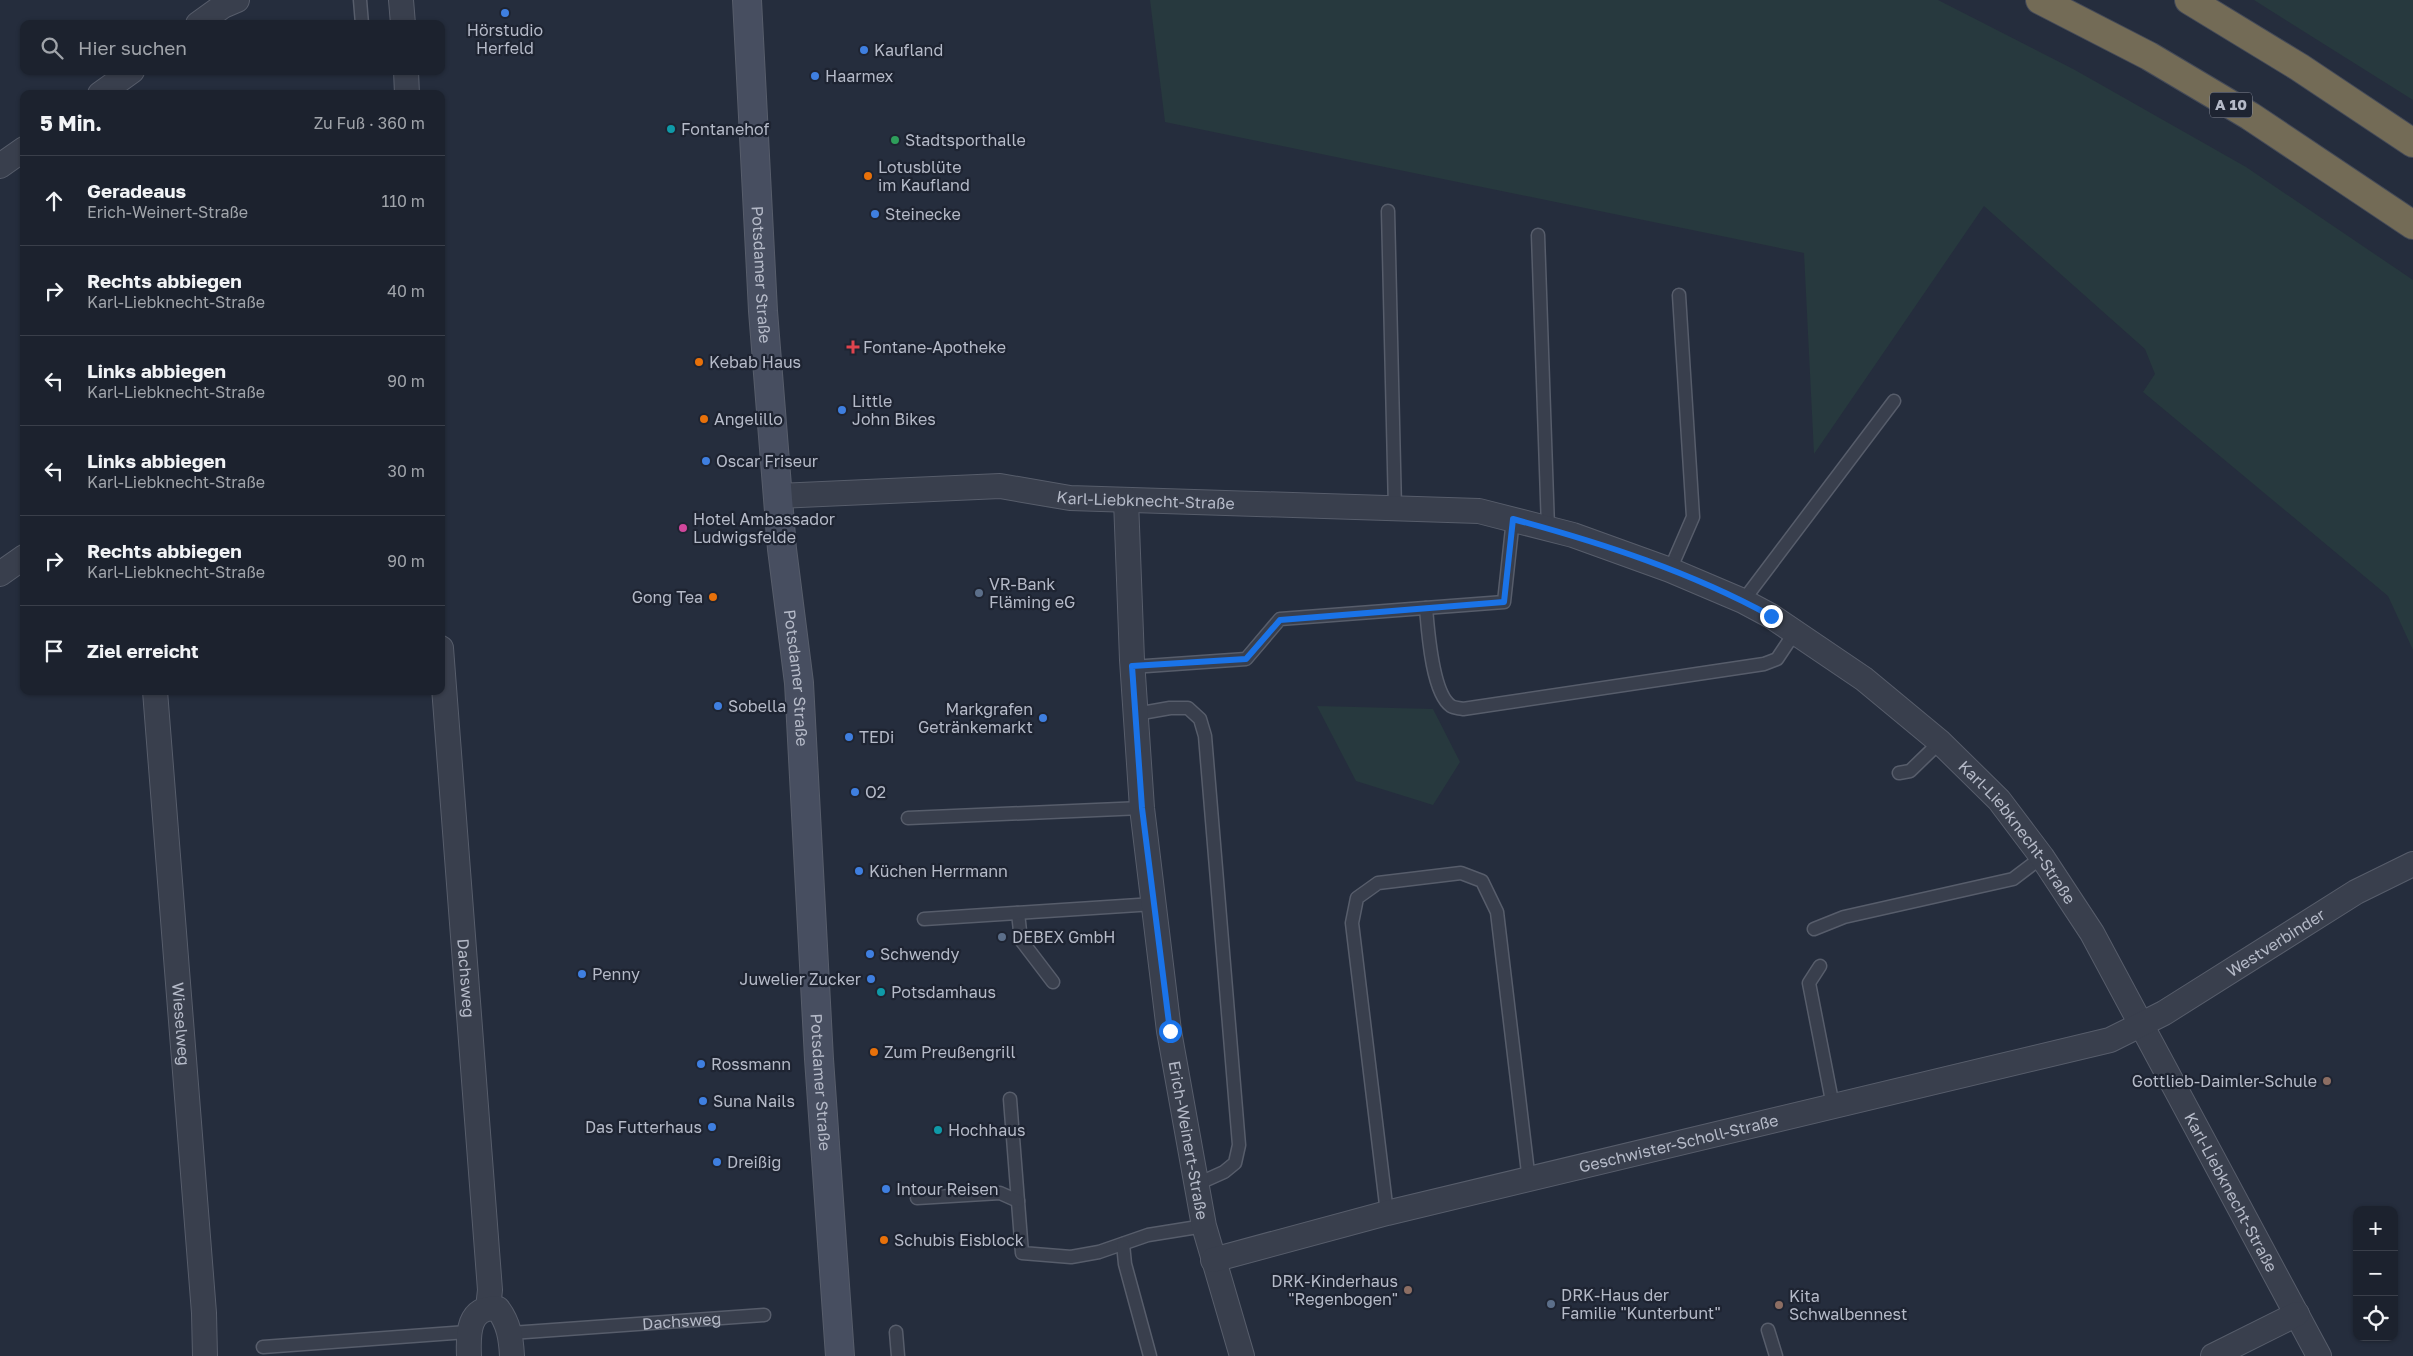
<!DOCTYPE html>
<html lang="de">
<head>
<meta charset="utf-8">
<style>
	:root { --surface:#1c222e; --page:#292f3a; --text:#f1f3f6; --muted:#a0a4aa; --line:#3a3f4a }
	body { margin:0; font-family:"Golos Text",sans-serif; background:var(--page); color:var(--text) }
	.controls { position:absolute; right:15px; bottom:15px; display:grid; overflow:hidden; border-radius:10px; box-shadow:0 1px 4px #0004 }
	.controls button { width:45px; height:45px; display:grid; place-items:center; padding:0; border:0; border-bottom:1px solid var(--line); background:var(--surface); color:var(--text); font:25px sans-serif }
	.stop { position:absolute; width:15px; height:15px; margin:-11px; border:4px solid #1a73e8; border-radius:50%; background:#fff }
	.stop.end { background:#1a73e8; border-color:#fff; box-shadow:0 1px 5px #0008 }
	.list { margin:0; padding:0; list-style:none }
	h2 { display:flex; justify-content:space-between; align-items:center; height:65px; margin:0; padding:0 20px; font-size:21px }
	h2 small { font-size:16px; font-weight:400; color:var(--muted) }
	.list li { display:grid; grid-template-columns:32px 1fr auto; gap:15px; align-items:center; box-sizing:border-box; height:90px; padding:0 20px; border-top:1px solid var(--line) }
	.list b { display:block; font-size:19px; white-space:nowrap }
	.list p { margin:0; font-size:16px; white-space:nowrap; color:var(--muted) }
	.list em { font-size:16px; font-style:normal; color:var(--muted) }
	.icon { flex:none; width:28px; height:28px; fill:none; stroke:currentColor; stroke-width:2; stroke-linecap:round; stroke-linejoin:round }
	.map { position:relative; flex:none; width:2413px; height:1356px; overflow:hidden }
	.search { position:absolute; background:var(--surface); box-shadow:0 1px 4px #0004; left:20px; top:20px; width:425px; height:55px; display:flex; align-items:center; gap:12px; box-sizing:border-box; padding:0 18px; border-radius:10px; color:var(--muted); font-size:19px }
	.panel { position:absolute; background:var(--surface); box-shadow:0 1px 4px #0004; left:20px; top:90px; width:425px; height:605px; border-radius:10px }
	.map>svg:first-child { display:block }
</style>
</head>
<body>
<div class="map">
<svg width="2413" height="1356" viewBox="0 0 2413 1356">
	<rect width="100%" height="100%" fill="#252d3d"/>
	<path fill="#27393e" d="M1150 0H1938L2075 70 2246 167 2413 280V650L2388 596 2143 392 2155 374 2145 349 1984 206 1814 454 1804 253 1165 122Z
		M2254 0H2413V100Z
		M1317 706 1433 709 1460 762 1433 805 1356 781Z"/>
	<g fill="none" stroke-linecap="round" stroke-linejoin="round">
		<defs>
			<g id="lane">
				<path d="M360 0 362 24"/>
				<path d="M1388 211 1395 509"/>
				<path d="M1538 235 1548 528"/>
				<path d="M1670 570 1693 517 1679 295"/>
				<path d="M1743 601 1894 401"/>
				<path d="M1426 608C1428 631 1432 693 1451 706 1454 708 1459 708 1463 709L1764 664 1777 659 1795 632"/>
				<path d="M1132 667 1246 659 1280 619 1504 602 1513 519"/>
				<path d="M1136 714 1170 708H1188L1200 719 1205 736 1239 1145 1235 1163 1224 1172 1195 1185"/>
				<path d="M1899 773 1910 771 1940 742"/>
				<path d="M908 818 1142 808"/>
				<path d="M1018 913 1021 940 1053 982"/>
				<path d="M924 919 1154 904"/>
				<path d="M1814 929 1844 917 2013 879 2042 857"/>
				<path d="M1820 966 1809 983 1833 1106"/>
				<path d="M1010 1099 1022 1253 1071 1257 1099 1252 1148 1235 1204 1226"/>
				<path d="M917 1198 1000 1193 1018 1201"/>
				<path d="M1387 1213 1352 923 1357 898 1378 883 1461 873 1482 881 1497 912 1529 1181"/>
				<path d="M1123 1244 1125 1264 1150 1356"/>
				<path d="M1768 1330 1776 1356"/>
				<path d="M896 1332 898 1356"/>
				<path id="s1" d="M511 1333 764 1315"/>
				<path d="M263 1347 467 1332"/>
			</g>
			<g id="street">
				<path d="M401 0 403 24"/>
				<path d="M198 24 223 6 237 0"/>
				<path d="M406 71 407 94"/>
				<path d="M100 94 132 71"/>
				<path d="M0 166 24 149"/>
				<path id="s2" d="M778 496 1000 486 1070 498 1479 511 1573 535 1670 570 1743 601 1771 616 1864 679 1940 742 1999 800 2042 857 2092 933 2319 1356"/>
				<path id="s3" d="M1126 500 1132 660 1142 808 1169 1031 1204 1226 1242 1356"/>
				<path d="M0 574 24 557"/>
				<path id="s4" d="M441 648 490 1290 488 1308"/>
				<path id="s5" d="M155 691 204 1313 205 1356"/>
				<path id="s6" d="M1213 1260 1387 1213 2110 1040 2164 1013 2356 892 2413 864"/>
				<path d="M469 1356C468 1334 468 1305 498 1309 509 1324 511 1338 512 1356"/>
				<path d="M2213 1356 2297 1314"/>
			</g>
			<g id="secondary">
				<path id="s7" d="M747 0 763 311 782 549 799 683 819 1059 840 1356"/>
			</g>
			<path id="highway" d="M2040 0 2149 56 2250 116 2413 225
				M2189 0 2299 67 2413 143"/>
		</defs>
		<use href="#lane" stroke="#575d6b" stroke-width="15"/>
		<use href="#street" stroke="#575d6b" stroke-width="26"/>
		<use href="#secondary" stroke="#575d6b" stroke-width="30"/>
		<use href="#highway" stroke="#444a58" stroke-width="30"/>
		<use href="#lane" stroke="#393f4d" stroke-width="12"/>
		<use href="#street" stroke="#393f4d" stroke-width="24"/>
		<use href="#secondary" stroke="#474e60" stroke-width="28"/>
		<use href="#highway" stroke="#736b56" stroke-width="28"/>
	</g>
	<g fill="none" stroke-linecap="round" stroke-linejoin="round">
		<path stroke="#1a73e8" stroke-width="6" d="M1170 1031 1142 808 1132 666 1246 659 1280 620 1504 602 1513 519C1602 543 1691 572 1771 616"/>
	</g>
	<g fill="#3f7fe0" stroke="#1e2432" stroke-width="2">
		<circle cx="505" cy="13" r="5"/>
		<circle cx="864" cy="50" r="5"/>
		<circle cx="815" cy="76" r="5"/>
		<circle cx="875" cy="214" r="5"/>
		<circle cx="842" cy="410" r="5"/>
		<circle cx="706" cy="461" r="5"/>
		<circle cx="718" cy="706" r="5"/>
		<circle cx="1043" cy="718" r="5"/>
		<circle cx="849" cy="737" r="5"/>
		<circle cx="855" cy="792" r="5"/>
		<circle cx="859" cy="871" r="5"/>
		<circle cx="870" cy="954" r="5"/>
		<circle cx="582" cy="974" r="5"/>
		<circle cx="871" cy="979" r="5"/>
		<circle cx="701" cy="1064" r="5"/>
		<circle cx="703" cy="1101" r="5"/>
		<circle cx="712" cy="1127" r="5"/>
		<circle cx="717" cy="1162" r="5"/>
		<circle cx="886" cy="1189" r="5"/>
	</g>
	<g fill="#0f9aa8" stroke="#1e2432" stroke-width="2">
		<circle cx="671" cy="129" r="5"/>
		<circle cx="881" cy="992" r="5"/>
		<circle cx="938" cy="1130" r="5"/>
	</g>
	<circle fill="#2e9e5b" stroke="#1e2432" stroke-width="2" cx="895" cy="140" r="5"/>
	<g fill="#e8710a" stroke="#1e2432" stroke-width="2">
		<circle cx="868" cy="176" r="5"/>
		<circle cx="699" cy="362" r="5"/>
		<circle cx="704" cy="419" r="5"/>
		<circle cx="713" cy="597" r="5"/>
		<circle cx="874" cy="1052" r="5"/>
		<circle cx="884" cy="1240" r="5"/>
	</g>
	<path fill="#e0444e" stroke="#1e2432" stroke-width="2" d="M850.5 339.5h5v5h5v5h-5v5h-5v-5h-5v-5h5z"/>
	<circle fill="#d1479c" stroke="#1e2432" stroke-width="2" cx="683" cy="528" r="5"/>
	<g fill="#5c6f8a" stroke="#1e2432" stroke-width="2">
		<circle cx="979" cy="593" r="5"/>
		<circle cx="1002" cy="937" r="5"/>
		<circle cx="1551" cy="1304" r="5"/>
	</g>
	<g fill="#8d6e63" stroke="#1e2432" stroke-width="2">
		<circle cx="2327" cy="1081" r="5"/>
		<circle cx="1408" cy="1290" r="5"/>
		<circle cx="1779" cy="1305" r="5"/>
	</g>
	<g text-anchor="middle" stroke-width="4.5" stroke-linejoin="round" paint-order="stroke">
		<rect fill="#1e2432" stroke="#888d9b" stroke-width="1" x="2210" y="92.5" width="42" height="25" rx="4"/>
		<g font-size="15" font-weight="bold" fill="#b5bac8">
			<text x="2231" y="110">A 10</text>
		</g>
		<g font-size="16" fill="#b5bac8" stroke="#1e2432" text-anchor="start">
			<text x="505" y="36" text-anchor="middle">Hörstudio<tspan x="505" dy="18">Herfeld</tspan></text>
			<text x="874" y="56">Kaufland</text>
			<text x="825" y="82">Haarmex</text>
			<text x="681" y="135">Fontanehof</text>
			<text x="905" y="146">Stadtsporthalle</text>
			<text x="878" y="173">Lotusblüte<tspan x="878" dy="18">im Kaufland</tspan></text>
			<text x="885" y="220">Steinecke</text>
			<text x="863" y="353">Fontane-Apotheke</text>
			<text x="709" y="368">Kebab Haus</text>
			<text x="852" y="407">Little<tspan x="852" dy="18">John Bikes</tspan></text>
			<text x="714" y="425">Angelillo</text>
			<text x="716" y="467">Oscar Friseur</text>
			<text x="693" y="525">Hotel Ambassador<tspan x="693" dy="18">Ludwigsfelde</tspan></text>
			<text x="989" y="590">VR-Bank<tspan x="989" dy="18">Fläming eG</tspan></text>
			<text x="703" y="603" text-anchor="end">Gong Tea</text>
			<text x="728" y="712">Sobella</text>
			<text x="1033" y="715" text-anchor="end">Markgrafen<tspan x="1033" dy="18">Getränkemarkt</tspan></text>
			<text x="859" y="743">TEDi</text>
			<text x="865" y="798">O2</text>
			<text x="869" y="877">Küchen Herrmann</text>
			<text x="1012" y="943">DEBEX GmbH</text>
			<text x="880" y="960">Schwendy</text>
			<text x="592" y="980">Penny</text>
			<text x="861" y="985" text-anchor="end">Juwelier Zucker</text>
			<text x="891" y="998">Potsdamhaus</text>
			<text x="884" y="1058">Zum Preußengrill</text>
			<text x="711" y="1070">Rossmann</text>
			<text x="2317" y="1087" text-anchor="end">Gottlieb-Daimler-Schule</text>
			<text x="713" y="1107">Suna Nails</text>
			<text x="702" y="1133" text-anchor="end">Das Futterhaus</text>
			<text x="948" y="1136">Hochhaus</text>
			<text x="727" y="1168">Dreißig</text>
			<text x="896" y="1195">Intour Reisen</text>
			<text x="894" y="1246">Schubis Eisblock</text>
			<text x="1398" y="1287" text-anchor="end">DRK-Kinderhaus<tspan x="1398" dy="18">"Regenbogen"</tspan></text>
			<text x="1561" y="1301">DRK-Haus der<tspan x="1561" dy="18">Familie "Kunterbunt"</tspan></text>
			<text x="1789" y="1302">Kita<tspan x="1789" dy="18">Schwalbennest</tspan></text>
		</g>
		<g font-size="16" fill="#b5bac8" stroke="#1e2432">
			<text dy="6" stroke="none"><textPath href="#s7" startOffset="275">Potsdamer Straße</textPath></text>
			<text dy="6" stroke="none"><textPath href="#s2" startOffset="369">Karl-Liebknecht-Straße</textPath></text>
			<text dy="6" stroke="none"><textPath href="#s7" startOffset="680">Potsdamer Straße</textPath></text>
			<text dy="6" stroke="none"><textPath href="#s2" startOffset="1344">Karl-Liebknecht-Straße</textPath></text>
			<text dy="6" stroke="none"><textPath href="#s6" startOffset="1116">Westverbinder</textPath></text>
			<text dy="6" stroke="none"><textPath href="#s4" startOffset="331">Dachsweg</textPath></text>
			<text dy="6" stroke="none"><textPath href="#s5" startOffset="334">Wieselweg</textPath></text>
			<text dy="6" stroke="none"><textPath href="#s7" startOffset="1085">Potsdamer Straße</textPath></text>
			<text dy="6" stroke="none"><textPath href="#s3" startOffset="644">Erich-Weinert-Straße</textPath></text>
			<text dy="6" stroke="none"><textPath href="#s6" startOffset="480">Geschwister-Scholl-Straße</textPath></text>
			<text dy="6" stroke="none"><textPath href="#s2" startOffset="1764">Karl-Liebknecht-Straße</textPath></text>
			<text dy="6" stroke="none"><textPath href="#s1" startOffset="171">Dachsweg</textPath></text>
		</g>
	</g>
</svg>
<div class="controls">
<button>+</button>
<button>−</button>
<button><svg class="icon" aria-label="locate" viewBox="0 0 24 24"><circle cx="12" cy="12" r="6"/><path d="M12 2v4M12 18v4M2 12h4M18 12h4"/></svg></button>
</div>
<div class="stop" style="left:1170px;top:1031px"></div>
<div class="stop end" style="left:1771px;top:616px"></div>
<div class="search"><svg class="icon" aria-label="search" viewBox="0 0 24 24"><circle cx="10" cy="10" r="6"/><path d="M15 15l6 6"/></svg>Hier suchen</div>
<section class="panel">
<h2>5 Min.<small>Zu Fuß · 360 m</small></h2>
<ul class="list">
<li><svg class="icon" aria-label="ahead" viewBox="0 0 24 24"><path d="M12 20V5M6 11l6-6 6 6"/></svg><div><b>Geradeaus</b><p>Erich-Weinert-Straße</p></div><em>110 m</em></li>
<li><svg class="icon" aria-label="right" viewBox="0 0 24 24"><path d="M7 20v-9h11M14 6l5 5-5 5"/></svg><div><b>Rechts abbiegen</b><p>Karl-Liebknecht-Straße</p></div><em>40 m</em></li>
<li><svg class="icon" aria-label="left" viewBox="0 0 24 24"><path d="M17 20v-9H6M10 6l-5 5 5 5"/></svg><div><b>Links abbiegen</b><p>Karl-Liebknecht-Straße</p></div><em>90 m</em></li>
<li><svg class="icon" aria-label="left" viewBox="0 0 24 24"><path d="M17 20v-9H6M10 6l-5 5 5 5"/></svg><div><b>Links abbiegen</b><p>Karl-Liebknecht-Straße</p></div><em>30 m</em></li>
<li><svg class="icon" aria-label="right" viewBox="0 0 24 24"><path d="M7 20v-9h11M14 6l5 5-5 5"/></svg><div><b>Rechts abbiegen</b><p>Karl-Liebknecht-Straße</p></div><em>90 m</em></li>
<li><svg class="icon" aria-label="arrive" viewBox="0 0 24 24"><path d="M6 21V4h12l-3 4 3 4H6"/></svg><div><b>Ziel erreicht</b></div></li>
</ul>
</section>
</div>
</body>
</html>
